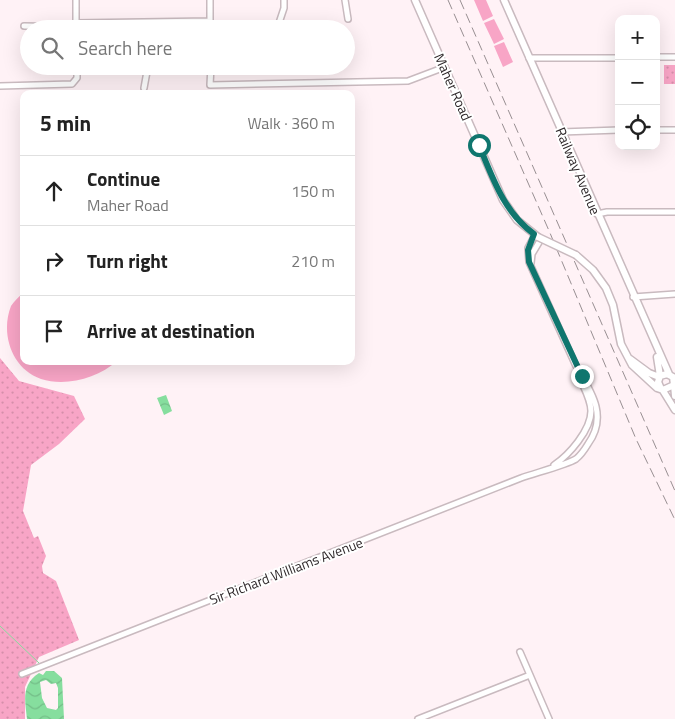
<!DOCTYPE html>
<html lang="en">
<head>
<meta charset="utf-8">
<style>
	:root { --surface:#fff; --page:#f6f6f6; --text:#222; --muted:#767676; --line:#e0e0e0 }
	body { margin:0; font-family:"Titillium Web",sans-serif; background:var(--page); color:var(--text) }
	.controls { position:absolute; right:15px; top:15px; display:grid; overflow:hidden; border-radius:10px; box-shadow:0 5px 20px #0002 }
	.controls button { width:45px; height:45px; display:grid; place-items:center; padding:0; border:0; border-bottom:1px solid var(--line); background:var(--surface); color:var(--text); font:25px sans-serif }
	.stop { position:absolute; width:15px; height:15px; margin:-11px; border:4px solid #0f766e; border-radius:50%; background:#fff }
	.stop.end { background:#0f766e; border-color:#fff; box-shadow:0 1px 5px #0008 }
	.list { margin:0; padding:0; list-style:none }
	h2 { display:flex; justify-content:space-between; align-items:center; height:65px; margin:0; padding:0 20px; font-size:21px }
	h2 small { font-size:16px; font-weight:400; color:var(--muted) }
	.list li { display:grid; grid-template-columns:32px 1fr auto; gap:15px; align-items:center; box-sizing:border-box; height:70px; padding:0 20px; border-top:1px solid var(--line) }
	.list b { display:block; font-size:19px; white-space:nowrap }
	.list p { margin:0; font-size:16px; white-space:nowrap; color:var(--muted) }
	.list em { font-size:16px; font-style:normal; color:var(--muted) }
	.icon { flex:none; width:28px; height:28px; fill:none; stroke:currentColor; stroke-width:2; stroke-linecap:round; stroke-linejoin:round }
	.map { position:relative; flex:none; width:675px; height:719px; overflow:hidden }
	.search { position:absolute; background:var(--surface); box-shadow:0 5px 20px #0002; left:20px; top:20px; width:335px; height:55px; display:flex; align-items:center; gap:12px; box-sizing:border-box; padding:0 18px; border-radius:28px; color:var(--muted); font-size:19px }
	.panel { position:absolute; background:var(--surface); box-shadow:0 5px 20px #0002; left:20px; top:90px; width:335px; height:275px; border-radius:10px }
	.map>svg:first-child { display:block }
</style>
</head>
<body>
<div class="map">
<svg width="675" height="719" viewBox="0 0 675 719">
	<defs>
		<pattern id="grass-dots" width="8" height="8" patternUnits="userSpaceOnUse" patternTransform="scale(1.25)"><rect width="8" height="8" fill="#f8a5c6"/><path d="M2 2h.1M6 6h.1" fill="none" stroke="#d58eaa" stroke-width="1.8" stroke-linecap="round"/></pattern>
		<pattern id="water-waves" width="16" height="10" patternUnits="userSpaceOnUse" patternTransform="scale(1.25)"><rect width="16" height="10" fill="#86de9e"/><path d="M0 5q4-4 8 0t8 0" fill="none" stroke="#74be88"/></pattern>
	</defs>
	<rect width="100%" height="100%" fill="#fff2f6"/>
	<path fill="url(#grass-dots)" d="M664 65H675V84H664Z
		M0 358 19 381 74 396 85 419 59 444 31 465 23 511 34 538 38 536 46 556 42 566 43 573 56 581 79 640 39 657 25 687V719H0Z"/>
	<path fill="#f8a5c6" d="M474 0H486L493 16 483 21Z
		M494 19 504 39 494 44 484 23Z
		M504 42 513 62 503 67 494 46Z
		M24 292V361H117C98 378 66 387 41 379 12 369 0 334 11 306 14 301 19 297 24 292Z"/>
	<path fill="url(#water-waves)" fill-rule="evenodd" d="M166 395 172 411 164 415 157 398Z
		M46 671H54L62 678 64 719H27C25 700 21 685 39 673L43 675ZM46 680 51 684 56 683 58 688V708L56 710 47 708 42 698 40 682Z"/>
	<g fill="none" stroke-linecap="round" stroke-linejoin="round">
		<path stroke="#86de9e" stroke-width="1" d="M0 626 39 663"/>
		<defs>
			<path id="minor" d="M76 0V24
				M210 0V29
				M345 0 348 19
				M76 23 210 21
				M279 23 284 8V0
				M24 26 76 27
				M656 57H675
				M529 58H619
				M211 66 210 85 408 81 445 67
				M0 86 72 84 77 78V66
				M144 88 148 66
				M656 130H675
				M561 132 619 130
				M597 214 607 212H675
				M535 235 528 248 529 262 576 366
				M531 263 532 254 541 239
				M633 297 675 294
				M554 465C569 455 591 430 591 411 591 401 585 390 581 381
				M520 652 549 719
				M22 674 521 478C535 473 566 465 576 459 581 455 585 449 588 444 609 415 590 390 575 364
				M418 719 530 675"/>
			<path id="tertiary" d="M415 0 503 200 517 220 538 237
				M504 0 669 374
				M576 255 593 270 606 288 613 305 621 344 632 365 657 388 663 390 674 385 673 377 667 374 660 376 658 382 661 389
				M657 357 660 376
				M630 359 649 373 659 377
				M674 385 675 396
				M662 389 675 410"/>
		</defs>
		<use href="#minor" stroke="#c9babf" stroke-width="8"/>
		<use href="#tertiary" stroke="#c9babf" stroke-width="9"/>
		<use href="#minor" stroke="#fff" stroke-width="5"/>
		<use href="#tertiary" stroke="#fff" stroke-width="6"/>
		<path stroke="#988f92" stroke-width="1" stroke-dasharray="10 5" stroke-linecap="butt" d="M448 0 550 233 636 439 675 520
			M460 0 675 491"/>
		<defs>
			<path id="tertiary-bridge" d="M538 237 576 255"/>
		</defs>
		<use href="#tertiary-bridge" stroke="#c9babf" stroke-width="9" stroke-linecap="butt"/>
		<use href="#tertiary-bridge" stroke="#fff" stroke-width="6"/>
	</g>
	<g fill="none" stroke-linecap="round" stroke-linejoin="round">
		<path stroke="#0f766e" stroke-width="6" d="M479 145C493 179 504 212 534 234L528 250 529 262 582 376"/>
	</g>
	<g text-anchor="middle" stroke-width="4" stroke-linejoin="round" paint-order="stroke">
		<g font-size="14" fill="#2f292b" stroke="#fff">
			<text transform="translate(453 87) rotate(66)" y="5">Maher Road</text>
			<text transform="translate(578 171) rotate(67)" y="5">Railway Avenue</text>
			<text transform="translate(286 571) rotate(-21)" y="5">Sir Richard Williams Avenue</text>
		</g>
	</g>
</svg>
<div class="controls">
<button>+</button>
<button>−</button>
<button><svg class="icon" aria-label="locate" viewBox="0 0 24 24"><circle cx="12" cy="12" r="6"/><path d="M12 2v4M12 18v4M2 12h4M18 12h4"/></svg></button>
</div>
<div class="stop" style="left:479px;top:145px"></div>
<div class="stop end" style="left:582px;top:376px"></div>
<div class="search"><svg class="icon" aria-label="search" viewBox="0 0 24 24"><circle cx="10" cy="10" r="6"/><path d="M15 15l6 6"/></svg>Search here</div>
<section class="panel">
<h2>5 min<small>Walk · 360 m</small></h2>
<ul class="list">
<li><svg class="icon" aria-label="ahead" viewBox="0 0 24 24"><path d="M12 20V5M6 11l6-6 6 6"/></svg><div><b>Continue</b><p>Maher Road</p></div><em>150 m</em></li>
<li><svg class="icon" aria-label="right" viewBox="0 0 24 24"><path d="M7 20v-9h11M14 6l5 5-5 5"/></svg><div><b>Turn right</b></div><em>210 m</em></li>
<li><svg class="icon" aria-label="arrive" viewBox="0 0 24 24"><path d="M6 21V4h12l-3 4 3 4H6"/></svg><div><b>Arrive at destination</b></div></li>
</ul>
</section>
</div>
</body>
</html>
